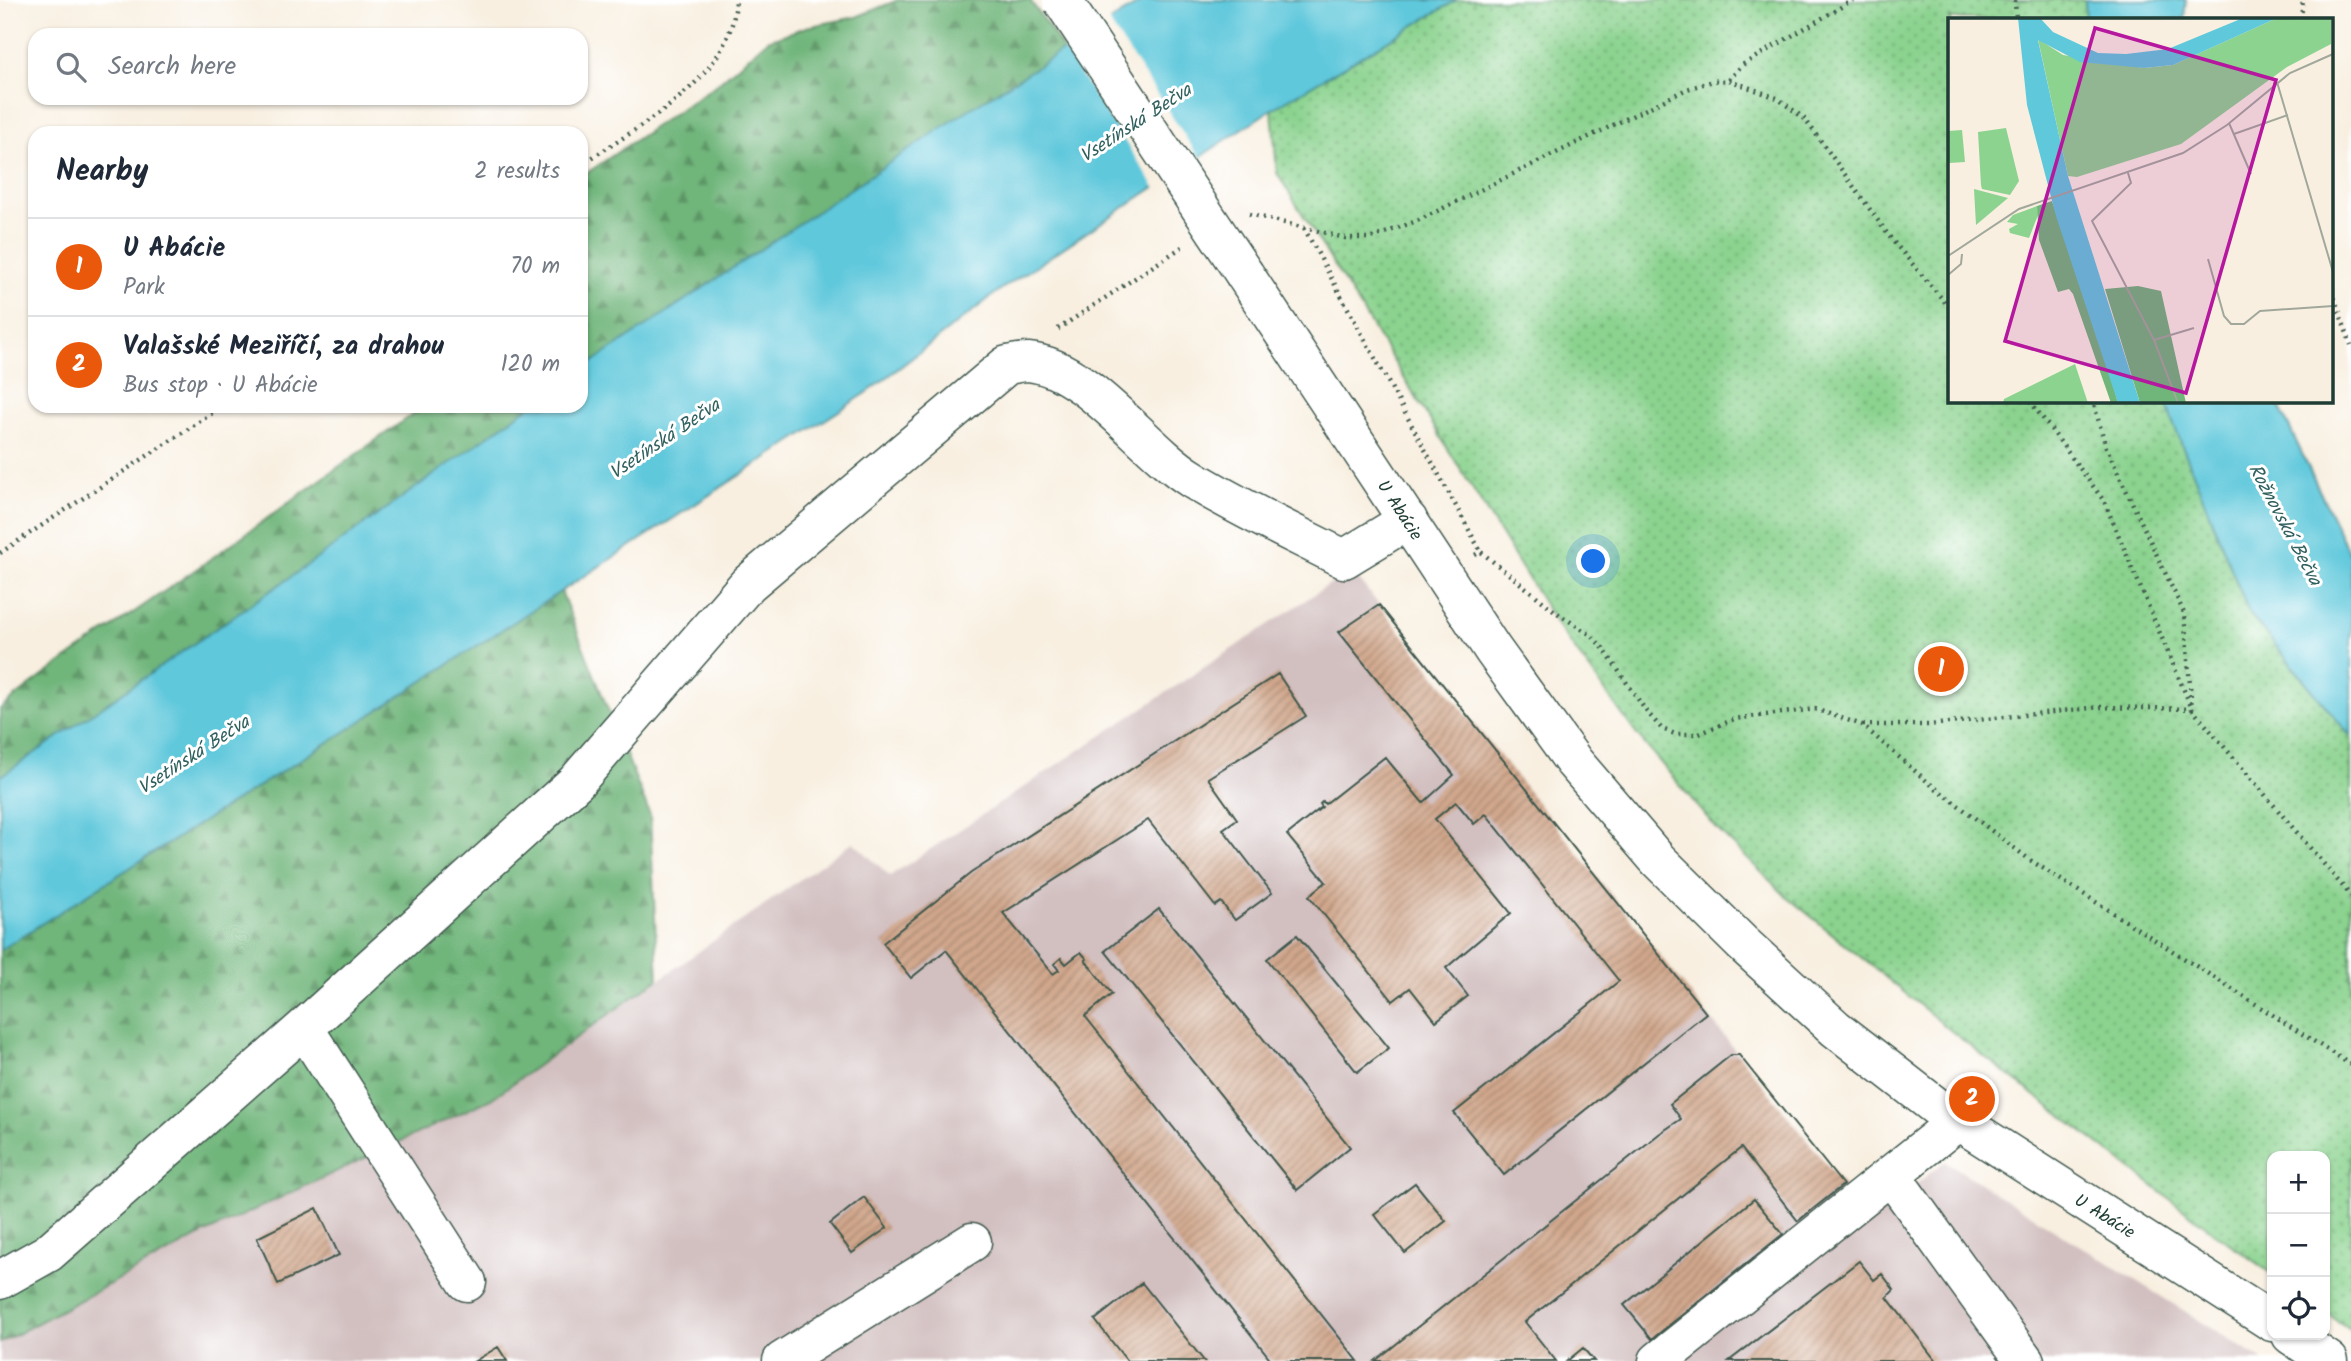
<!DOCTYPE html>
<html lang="en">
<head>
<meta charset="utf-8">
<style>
	:root { --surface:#fff; --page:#f2f2f3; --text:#1f2937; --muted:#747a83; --line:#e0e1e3; --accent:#ea580c }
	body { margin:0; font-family:Kalam,sans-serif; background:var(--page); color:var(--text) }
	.controls { position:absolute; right:21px; bottom:21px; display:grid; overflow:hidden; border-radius:14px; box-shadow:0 2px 5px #0004 }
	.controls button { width:63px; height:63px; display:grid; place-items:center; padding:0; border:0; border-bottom:2px solid var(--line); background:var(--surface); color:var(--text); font:35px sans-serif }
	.you { position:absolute; left:1594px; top:562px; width:24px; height:24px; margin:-18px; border:5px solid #fff; border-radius:50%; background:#1a73e8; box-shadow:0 0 0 10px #1a73e833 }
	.badge { display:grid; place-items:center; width:46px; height:46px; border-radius:50%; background:var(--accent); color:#fff; font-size:23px; font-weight:700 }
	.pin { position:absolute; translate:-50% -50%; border:4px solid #fff; box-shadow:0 2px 7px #0006 }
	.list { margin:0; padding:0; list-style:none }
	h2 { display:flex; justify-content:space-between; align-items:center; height:91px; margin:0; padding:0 28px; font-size:30px }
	h2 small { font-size:23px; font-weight:400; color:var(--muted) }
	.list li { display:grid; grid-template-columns:46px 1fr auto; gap:21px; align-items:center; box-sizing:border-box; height:98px; padding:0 28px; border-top:2px solid var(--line) }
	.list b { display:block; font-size:26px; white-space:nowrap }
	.list p { margin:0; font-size:23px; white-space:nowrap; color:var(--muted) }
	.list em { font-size:23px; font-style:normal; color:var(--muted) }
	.icon { flex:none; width:38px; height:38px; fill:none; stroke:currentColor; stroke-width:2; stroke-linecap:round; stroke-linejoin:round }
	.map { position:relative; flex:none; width:2351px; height:1361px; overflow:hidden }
	.search { position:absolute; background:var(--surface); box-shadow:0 2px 5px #0004; left:28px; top:28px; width:560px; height:77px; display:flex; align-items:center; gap:18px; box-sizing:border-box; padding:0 24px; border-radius:21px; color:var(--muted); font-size:26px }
	.panel { position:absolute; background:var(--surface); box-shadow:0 2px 5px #0004; left:28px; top:126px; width:560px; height:287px; border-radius:21px }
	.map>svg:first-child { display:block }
</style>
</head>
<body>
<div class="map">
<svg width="2351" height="1361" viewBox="0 0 2351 1361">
	<defs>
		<pattern id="forest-firs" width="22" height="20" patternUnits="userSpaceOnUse" patternTransform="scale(1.75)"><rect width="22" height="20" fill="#70b57a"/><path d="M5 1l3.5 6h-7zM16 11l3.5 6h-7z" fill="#5b9465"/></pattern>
		<pattern id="park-dots" width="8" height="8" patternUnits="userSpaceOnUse" patternTransform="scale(1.75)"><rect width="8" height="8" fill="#8bd38f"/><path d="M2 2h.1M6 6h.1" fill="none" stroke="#71ac76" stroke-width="1.8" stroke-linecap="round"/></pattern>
		<pattern id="building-hatch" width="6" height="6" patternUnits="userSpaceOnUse" patternTransform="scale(1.75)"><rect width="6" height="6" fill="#d1a78c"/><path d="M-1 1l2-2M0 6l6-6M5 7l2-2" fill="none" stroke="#a98973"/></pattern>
	</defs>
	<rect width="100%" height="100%" fill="#fff"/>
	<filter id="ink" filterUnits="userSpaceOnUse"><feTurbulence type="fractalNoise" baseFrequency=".0143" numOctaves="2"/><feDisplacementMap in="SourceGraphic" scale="14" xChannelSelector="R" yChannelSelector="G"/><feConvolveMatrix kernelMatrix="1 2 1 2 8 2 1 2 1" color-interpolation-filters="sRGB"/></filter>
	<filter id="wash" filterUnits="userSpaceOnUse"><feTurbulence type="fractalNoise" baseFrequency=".00686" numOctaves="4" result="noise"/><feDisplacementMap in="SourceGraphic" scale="28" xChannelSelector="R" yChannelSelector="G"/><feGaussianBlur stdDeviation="1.57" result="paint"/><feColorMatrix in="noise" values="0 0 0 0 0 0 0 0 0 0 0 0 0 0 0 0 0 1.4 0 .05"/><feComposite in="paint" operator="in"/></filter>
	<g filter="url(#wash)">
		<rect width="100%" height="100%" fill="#f8efe0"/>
		<path fill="#d2bfc0" d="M1351 570 1871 1220 1945 1161 2264 1361H0V1343L203 1234 491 1099 853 842 890 876Z"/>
		<path fill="url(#forest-firs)" stroke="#487957" stroke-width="2" d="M898 0H1030L1064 50 581 380V177L717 84 768 40 806 27 856 17Z
			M425 406H543L0 777V709C58 662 121 622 182 579 264 522 343 462 425 406Z
			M561 591 650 815 658 979 491 1099 203 1234 0 1343V950L349 729Z"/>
		<path fill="url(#park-dots)" stroke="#558862" stroke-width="2" d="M1457 0H2085L2086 19H1950V401H2166L2172 420 2249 613 2351 737V1330L2325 1312V1156H2272V1274L2212 1231 1955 1034 1786 896 1718 830 1637 735 1557 625 1277 173 1272 109Z"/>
		<path fill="#5fc8db" stroke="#3f8288" stroke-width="2" d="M1144 0H1457L1272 109 1000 290 868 392 349 729 0 950V777L295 574 530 406H581V370L968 110Z
			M2085 0H2186L2184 19H2086Z
			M2166 401H2277L2351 557V737L2249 613 2172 420Z"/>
		<path fill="#f8efe0" d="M1107 19 1201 160 1157 190 1062 47Z"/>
		<g id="blocks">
			<path fill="url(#building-hatch)" d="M1379 605 1706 1013 1504 1175 1454 1113 1619 981 1486 814 1474 824 1456 802 1435 819 1511 913 1446 968 1468 996 1436 1021 1410 988 1393 1001 1309 896 1326 882 1287 835 1322 807 1320 804 1323 801 1325 804 1385 757 1423 803 1454 775 1339 632Z
				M1278 674 1306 716 1208 778 1237 819 1223 829 1272 893 1235 920 1221 902 1215 906 1148 820 1003 913 1053 974 1059 970 1054 964 1061 958 1066 964 1081 952 1087 959 1085 960 1112 994 1085 1016 1358 1361H1272L946 950 911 978 883 943 971 873Z
				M1159 909 1350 1147 1297 1190 1105 951Z
				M1297 935 1389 1048 1357 1072 1267 959Z
				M1731 1055H1739L1843 1185 1798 1221 1741 1148 1525 1322 1556 1361H1375L1659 1134 1681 1119 1670 1104Z
				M1415 1183 1446 1221 1405 1253 1374 1214Z
				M864 1197 887 1228 852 1253 830 1224Z
				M1754 1199 1783 1234 1652 1339 1624 1305Z
				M317 1208 339 1255 278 1284 257 1238Z
				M1859 1261 1874 1280 1882 1274 1894 1290 1887 1297 1936 1361H1729Z
				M1142 1283 1204 1361H1127L1095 1320Z
				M498 1347 507 1361H475Z
				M1583 1348 1594 1361H1567Z"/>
		</g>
	</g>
	<g filter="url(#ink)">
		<use href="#blocks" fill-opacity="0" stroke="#40584e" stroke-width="2"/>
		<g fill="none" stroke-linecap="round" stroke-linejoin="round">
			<defs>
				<path id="minor" d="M304 1028 467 1282
					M1891 1175 2025 1361
					M0 1280 48 1253 304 1028 576 782 748 584 1007 365C1014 364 1022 362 1028 362 1087 367 1142 448 1192 479 1241 509 1293 533 1344 559L1408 520
					M782 1361 972 1242
					M1658 1361 1958 1121"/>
				<path id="major" d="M1245 275 1493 650 1574 762 1658 860 1742 943 1836 1029 1938 1108 2272 1322
					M2291 1335 2329 1361"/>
			</defs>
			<use href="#minor" stroke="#40584e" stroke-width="41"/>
			<use href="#major" stroke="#40584e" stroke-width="41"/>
			<path stroke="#40584e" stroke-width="4.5" stroke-dasharray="2 5" stroke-linecap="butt" d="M2015 0 2016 19
				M2301 19 2303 0
				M1729 80 1742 65 1853 0
				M581 165C640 125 732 80 736 0
				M1249 214 1345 238H1372L1419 220 1687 89 1713 81 1729 80 1777 98 1805 119 1892 240 1950 308
				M1304 228 1481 552
				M2332 291 2351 345
				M1058 329 1182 247
				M2030 401 2104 501 2192 709 2351 896
				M0 553 223 406
				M1475 555 1481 552 1560 615 1591 635 1603 648 1646 711 1662 729 1675 734H1699L1734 719 1815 709 1862 725 1929 783 2030 860 2351 1065
				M1863 725H1929L2101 707 2192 709 2184 613 2106 447 2093 401"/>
			<use href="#minor" stroke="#fff" stroke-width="38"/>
			<use href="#major" stroke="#fff" stroke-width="38"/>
			<defs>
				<path id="major-bridge" d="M1062 0 1245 275"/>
			</defs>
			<use href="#major-bridge" stroke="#40584e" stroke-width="41" stroke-linecap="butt"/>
			<use href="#major-bridge" stroke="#fff" stroke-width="38"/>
		</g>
	</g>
	<g text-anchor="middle" stroke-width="6" stroke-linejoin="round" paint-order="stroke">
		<g font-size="18" fill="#1f3d34" stroke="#fff">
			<text transform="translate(1400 510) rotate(57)" y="6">U Abácie</text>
			<text transform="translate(2105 1216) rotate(32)" y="6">U Abácie</text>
		</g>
		<g font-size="19" font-style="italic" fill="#2f605e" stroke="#fff">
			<text transform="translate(1135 122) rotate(-33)" y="7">Vsetínská Bečva</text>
			<text transform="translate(664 438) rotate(-34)" y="7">Vsetínská Bečva</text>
			<text transform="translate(2286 524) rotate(62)" y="7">Rožnovská Bečva</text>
			<text transform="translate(193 754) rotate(-33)" y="7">Vsetínská Bečva</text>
		</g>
	</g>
	<g transform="translate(1948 18)">
		<rect width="385" height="385" fill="#f8efe0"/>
		<path d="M14 112 17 144 1 145 0 113ZM26 171 60 180 28 207ZM89 188 90 197 81 220 62 215 61 211 70 206 59 204 65 197Z" fill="#8bd38f"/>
		<path d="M104 183 163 360 170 385H163L125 276 121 271 110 274 91 222 89 188ZM190 268 213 273 238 385H192L157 271Z" fill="#70b57a"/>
		<path d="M329 0H383V26L339 49 233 126 129 159 120 158 90 21 115 37 196 50 225 47ZM58 110 71 163 62 177 34 171 33 167 30 114ZM127 346 140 385H55L56 381Z" fill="#8bd38f"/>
		<path d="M70 0H92L105 14 150 35 178 36 220 31 295 0H329L225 47 196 50 132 44 90 22 120 158 192 385H170L108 198 79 87Z" fill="#5fc8db"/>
		<path fill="none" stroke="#a1a89b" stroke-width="2" d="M329 64 385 254M281 105 303 156M286 116 340 97M180 155 183 165 144 203 206 322 230 385M0 238 71 191 235 135 279 107 342 55 385 36M260 241 276 298 283 306H296L312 293 385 288M0 257 13 246 14 236M206 322 246 310"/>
		<path fill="#b5179e" fill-opacity="0.15" stroke="#b5179e" stroke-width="3.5" d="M147 10 328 62 238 375 57 323Z"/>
		<rect width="385" height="385" fill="none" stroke="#1f3d34" stroke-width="3.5"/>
	</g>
</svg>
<div class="controls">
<button>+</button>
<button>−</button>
<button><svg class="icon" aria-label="locate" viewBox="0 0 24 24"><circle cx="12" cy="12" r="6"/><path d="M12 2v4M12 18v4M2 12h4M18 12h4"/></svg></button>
</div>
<div class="you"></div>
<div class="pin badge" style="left:1941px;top:669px">1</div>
<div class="pin badge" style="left:1972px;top:1099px">2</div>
<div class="search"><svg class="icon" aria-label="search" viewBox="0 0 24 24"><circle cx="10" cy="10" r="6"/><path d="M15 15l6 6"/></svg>Search here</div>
<section class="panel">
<h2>Nearby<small>2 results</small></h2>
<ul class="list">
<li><span class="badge">1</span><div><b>U Abácie</b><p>Park</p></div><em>70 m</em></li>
<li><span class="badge">2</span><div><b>Valašské Meziříčí, za drahou</b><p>Bus stop · U Abácie</p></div><em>120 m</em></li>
</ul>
</section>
</div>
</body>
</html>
